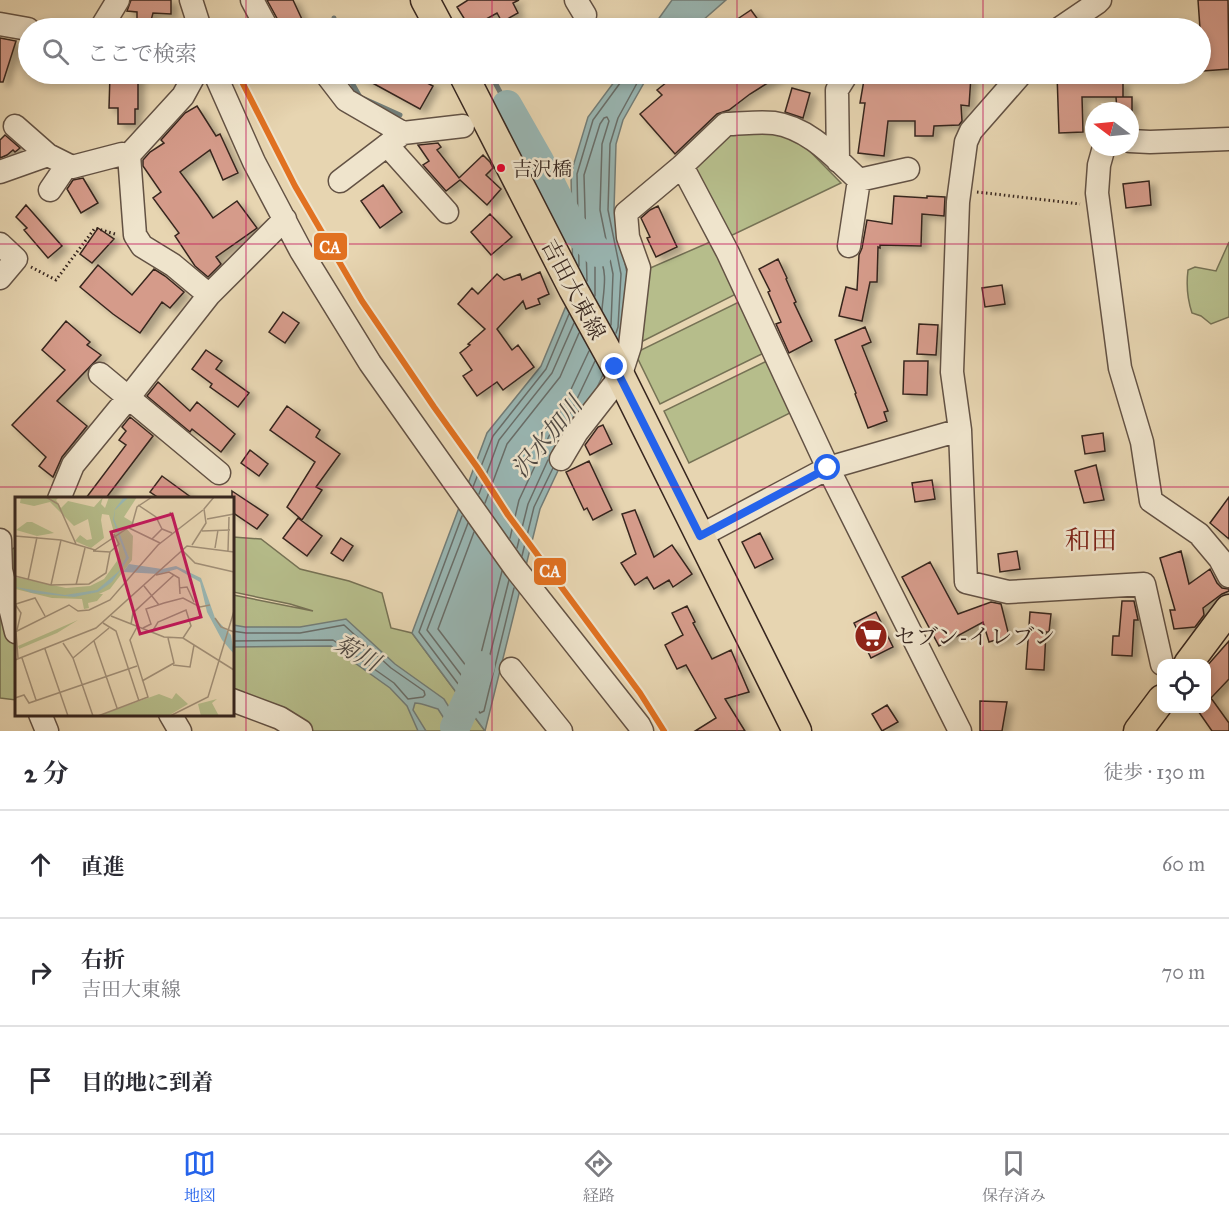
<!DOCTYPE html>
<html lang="ja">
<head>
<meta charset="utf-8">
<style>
	:root { --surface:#fff; --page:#f7f7f7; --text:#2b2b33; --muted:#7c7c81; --line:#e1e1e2; --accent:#2563eb }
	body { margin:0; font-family:"IM FELL Great Primer","Noto Serif JP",serif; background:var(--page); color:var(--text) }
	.controls { position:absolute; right:18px; bottom:18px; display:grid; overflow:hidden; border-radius:12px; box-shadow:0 3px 9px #0003 }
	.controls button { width:54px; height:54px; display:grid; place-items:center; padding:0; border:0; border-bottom:2px solid var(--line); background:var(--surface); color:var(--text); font:30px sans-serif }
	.compass { position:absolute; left:1085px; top:102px; width:54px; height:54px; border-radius:50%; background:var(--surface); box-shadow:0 3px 9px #0003; rotate:286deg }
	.stop { position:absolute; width:18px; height:18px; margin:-14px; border:4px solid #2563eb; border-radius:50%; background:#fff }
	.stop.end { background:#2563eb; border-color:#fff; box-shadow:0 2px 6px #0008 }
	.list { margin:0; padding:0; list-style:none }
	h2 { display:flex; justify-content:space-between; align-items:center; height:78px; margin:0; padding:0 24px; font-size:26px }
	h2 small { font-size:20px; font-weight:400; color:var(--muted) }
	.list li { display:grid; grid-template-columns:39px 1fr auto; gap:18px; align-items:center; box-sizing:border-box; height:108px; padding:0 24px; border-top:2px solid var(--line) }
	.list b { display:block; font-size:22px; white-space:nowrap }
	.list p { margin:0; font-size:20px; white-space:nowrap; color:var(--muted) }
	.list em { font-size:20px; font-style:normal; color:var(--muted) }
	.icon { flex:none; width:33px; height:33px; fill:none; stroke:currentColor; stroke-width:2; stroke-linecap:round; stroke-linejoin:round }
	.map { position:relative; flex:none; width:1229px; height:731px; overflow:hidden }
	.search { position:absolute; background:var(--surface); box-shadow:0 3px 9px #0003; left:18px; right:18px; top:18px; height:66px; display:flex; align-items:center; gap:15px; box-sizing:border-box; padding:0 21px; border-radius:33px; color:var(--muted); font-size:22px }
	.sheet { height:402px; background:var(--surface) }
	nav { display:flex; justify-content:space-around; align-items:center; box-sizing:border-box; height:84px; border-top:2px solid var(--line); background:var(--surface); font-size:16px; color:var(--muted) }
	nav a { display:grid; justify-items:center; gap:3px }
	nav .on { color:var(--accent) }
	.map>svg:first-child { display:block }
</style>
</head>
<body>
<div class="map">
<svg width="1229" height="731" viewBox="0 0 1229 731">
	<defs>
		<filter id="shadow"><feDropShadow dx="6" dy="4" stdDeviation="3" flood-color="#0004"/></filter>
	</defs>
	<rect width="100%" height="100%" fill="#e7d5b1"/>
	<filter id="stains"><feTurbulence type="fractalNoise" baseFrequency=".00333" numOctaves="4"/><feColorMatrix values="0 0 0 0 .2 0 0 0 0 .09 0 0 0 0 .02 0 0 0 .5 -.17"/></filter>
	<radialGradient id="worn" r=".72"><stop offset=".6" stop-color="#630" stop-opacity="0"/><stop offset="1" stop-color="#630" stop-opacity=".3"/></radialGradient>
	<path fill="#b6bd8b" stroke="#767255" stroke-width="1.5" d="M730 127 789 130 841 183 724 239 686 168Z
		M717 239 742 291 641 342V272Z
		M1229 242V317L1211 324 1201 316 1192 313C1187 298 1186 286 1188 270L1195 267 1216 271Z
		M747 298 772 349 660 404 635 353Z
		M775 357 800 408 689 463 664 411Z
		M233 537 261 539 300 569 349 581 382 593 391 628 412 633 485 731H298L233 701V595L313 611 290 604 233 592Z
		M16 547V700L0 698V553L1 555Z"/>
	<path fill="#99b7b4" stroke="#727d78" stroke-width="1.5" d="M672 0H726L694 28H652Z
		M620 74H649L623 120 616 144 614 210 627 273 624 330 540 509 485 731 412 633 487 433 541 366 573 289 571 173 588 117Z
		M346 619 395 664 444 699 464 731H452L438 709C429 707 423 703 415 703L413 710 426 731H418L407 706 390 688 331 646 233 647V625L245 627H300Z"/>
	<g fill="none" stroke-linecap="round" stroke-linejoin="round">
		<path stroke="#686e6a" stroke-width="1.5" d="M579 266 577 174 593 120 623 79 624 74
			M587 281 584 175 600 124 604 118 607 117 609 121 602 144 600 210 613 274 611 325
			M595 296V260L598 257C609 269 603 294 602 310
			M616 333 618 327 621 274 608 210 610 144 618 118 642 74
			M558 439 595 361
			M473 487 493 436 546 369 569 314
			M479 494 499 440 552 373 574 323
			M485 503 507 444 560 377 579 333
			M462 516 419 632 480 713 484 711 514 588
			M468 523 427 630 477 696 480 694 509 580
			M474 532 438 629 473 675 476 673 502 571
			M510 538 519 500 589 351
			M517 548 528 504 548 460
			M522 556 534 507 553 468
			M232 631 246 633H300L344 625 391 668 424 691 425 695 423 697 408 699 394 683 333 640 232 641"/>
		<path stroke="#727d78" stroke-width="5" d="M334 18 336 28
			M347 74 360 97 400 115
			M487 81 491 75 507 105"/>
		<path stroke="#99b7b4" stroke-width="30" d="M507 105 539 161 572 227 598 252
			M455 727 469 697 480 666"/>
	</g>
	<path fill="#d59b8a" stroke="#37261f" stroke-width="1.5" filter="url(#shadow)" d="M131 0H171V14L153 13 149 28H137V12L127 11Z
		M267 0H293L306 28H280L279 22Z
		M468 0H519L513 3 518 13 502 22 497 13 470 28 457 7Z
		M1198 0H1228L1229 69 1203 71Z
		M751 10 764 28H724Z
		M0 38 16 41 3 82H0Z
		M110 74H138V109H135V124H118V108H109Z
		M356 74H410L433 86 420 109Z
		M677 74H782L750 94 729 110 717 114 675 154 640 114 662 95 657 90Z
		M865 74H884L883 76H971L969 106 961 105 962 121 959 125 934 126 933 136H915V121H888L884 156 858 153 865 103H860Z
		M1057 74H1088V82H1123V97H1082L1083 132 1059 133Z
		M792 88 810 93 803 118 785 112Z
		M1116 97H1132V111H1117Z
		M197 106 216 136 220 134 238 173 223 180 210 150 180 172 198 196 213 218 237 201 257 228 216 257 221 264 208 277 195 266 175 236 179 233 153 198 161 192 143 166V160L150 152 164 143 161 140 185 113Z
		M5 135 20 148 15 152 13 150 7 155 0 158V140Z
		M438 143 441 147 437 150 459 178 483 155 490 162 493 168 486 175 501 189 487 205 460 180 446 191 423 165 429 161 418 145Z
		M83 178 98 203 81 213 67 189 73 180Z
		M1149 181 1151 205 1126 208 1123 184Z
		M383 185 402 212 380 228 361 201Z
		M894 196 927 198V196L945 197 944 216 922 214 921 246 880 245V248L878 247 877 282H870L862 321 839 316 846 287 857 290 859 255 862 248 867 220 892 224Z
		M26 205 62 246 48 258 24 230 27 228 16 217Z
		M658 206 677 247 656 257 647 238 650 237 641 218 650 210Z
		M490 214 512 237 491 255 471 232Z
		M98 228 114 239 92 263 80 254Z
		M778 259 787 278 786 279 796 302 794 303 812 341 789 353 776 324 781 322 768 292 770 291 759 269Z
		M98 265 132 295 154 269 165 276 184 292 170 308 162 302 140 333 113 314 80 287Z
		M540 272 549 294 538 299 540 304 526 309 523 301 497 329 512 350 518 345 534 367 503 390 497 382 477 396 463 376 472 370 460 353 470 345 468 344 485 329 458 304 472 288 478 294 497 274 504 280 520 274 522 280Z
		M1002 285 1005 304 985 307 982 288Z
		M283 312 299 323 285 343 269 332Z
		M66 321 90 342 87 345 101 355 57 401 87 426 62 457 53 477 39 466 46 457 12 425 65 370 42 350Z
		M919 324 938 325 936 355 917 354Z
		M865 327 871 342 862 346 888 411 884 412 887 421 868 428 855 394 856 393 835 340Z
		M206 350 222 361 216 369 249 393 238 407 210 387 212 384 192 369Z
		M904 361H928L927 395 903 394Z
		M158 382 190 411 197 402 235 434 221 452 192 429 190 432 147 396Z
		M287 406 320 430 316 437 340 454 316 487 322 490 302 520 287 507 315 462 270 430Z
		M130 417 153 436 106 498H86L126 445 119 440 126 431 122 427Z
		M603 425 612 444 590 455 585 445 598 427Z
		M1103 433 1105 451 1085 454 1082 436Z
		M250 450 268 464 259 476 241 463Z
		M589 461 612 510 593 520 587 508 584 510 566 472Z
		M1096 465 1104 500 1084 503 1075 471Z
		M162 476 192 498H159L150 492Z
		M932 480 935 499 915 502 912 483Z
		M232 491 268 515 257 529 232 512Z
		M1229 497V539L1210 523Z
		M635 510 654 557 672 545 692 574 673 587 669 580 654 589 647 577 635 585 621 563 636 554 622 514Z
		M298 518 322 536 307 556 283 538Z
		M760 533 773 559 755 568 742 542Z
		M341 538 353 546 343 561 331 553Z
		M1017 551 1020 569 1000 572 998 554Z
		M1181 551 1189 584 1210 569 1217 583 1222 588 1229 589V591L1222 594 1203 608 1204 615 1195 627 1174 629 1170 610H1175L1160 558Z
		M930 562 958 614 991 602 1001 604 1009 636 989 642 983 622 939 646 902 577Z
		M1122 601H1134L1138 620H1134L1132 656 1112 655 1113 636H1119Z
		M687 606 695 622 693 623 712 659 731 650 749 692 725 699 745 731H695L716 718 686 665 677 669 665 645 683 635 672 613Z
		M876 612 893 647 871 658 854 623Z
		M1030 612 1051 614 1049 632H1046L1044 670 1026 669Z
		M1229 641V679L1211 698 1229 723V731H1212L1196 708H1206V667Z
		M980 701 1007 702 1002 731H980Z
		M887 705 898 722 882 731 872 714Z"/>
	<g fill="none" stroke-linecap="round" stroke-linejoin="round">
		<defs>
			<path id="minor" d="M191 0 200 28
				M252 0 267 28
				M576 0 585 15
				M0 24 28 29
				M101 28 118 0
				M1060 28 1097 3 1100 0
				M195 74 183 96 129 155 135 235 142 246 173 265 209 295
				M215 74 254 162 301 251 370 363 515 568 639 725 642 731
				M326 74 346 100 403 133 340 181
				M1021 74 971 131 966 142 958 202 952 372 960 430 966 582 1008 592 1144 584 1162 664
				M15 126 48 155
				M403 133 463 126
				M1130 141 1150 142 1229 139
				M387 145 447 212
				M1104 147 1099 165 1097 193 1120 368 1142 442 1151 501 1199 534 1220 559 1229 576
				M838 161 837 90 847 74
				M682 166 728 253 828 468 960 731
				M0 172 48 155 72 167 122 154 129 155
				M50 190 67 165
				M0 244 16 259 0 278
				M849 246 859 180
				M100 374 219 473
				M561 459 577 432 620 377 630 346 639 268 628 237 626 213 682 166 726 124C741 124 758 121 774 123 809 128 834 157 859 180L908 169
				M59 499 73 465 128 398 209 295 285 219
				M700 536 828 468 960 430
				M0 540 1 570 16 632
				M511 669 561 731
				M232 700 280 718 301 731
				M40 714 47 731
				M170 714 180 731"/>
			<path id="major" d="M425 0 440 28
				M463 74 573 289 616 367 797 731
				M1188 664 1229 609
				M1138 731 1162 699"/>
		</defs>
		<use href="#minor" stroke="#635244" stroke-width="25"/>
		<use href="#major" stroke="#37261f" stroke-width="31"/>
		<path stroke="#37261f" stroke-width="3" stroke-dasharray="1.5 3" stroke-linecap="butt" d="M813 74 821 80
			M977 192 1080 204
			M31 267 56 280 95 228 115 234"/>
		<use href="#minor" stroke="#efe4cc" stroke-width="22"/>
		<use href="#major" stroke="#e7d5b1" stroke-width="28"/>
		<defs>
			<path id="rail-1" d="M238 74 295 186 362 301 434 407 477 467 508 515 640 693 664 731"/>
		</defs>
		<use href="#rail-1" stroke="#efe4cc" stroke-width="10"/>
		<use href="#rail-1" stroke="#e17121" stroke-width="6"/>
	</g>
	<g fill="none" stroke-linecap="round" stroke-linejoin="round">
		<path stroke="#2563eb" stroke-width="8" d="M615 367 700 536 828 468"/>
	</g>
	<path fill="none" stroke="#c2185b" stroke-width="1.5" stroke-opacity="0.55" d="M246 0V28M492 0V28M737 0V28M983 0V28M246 74V731M492 74V731M737 74V731M983 74V731M0 244H1229M0 487H1229"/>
	<defs>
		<symbol id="supermarket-disc" viewBox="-11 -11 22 22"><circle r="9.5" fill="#8f2418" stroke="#efe4cc"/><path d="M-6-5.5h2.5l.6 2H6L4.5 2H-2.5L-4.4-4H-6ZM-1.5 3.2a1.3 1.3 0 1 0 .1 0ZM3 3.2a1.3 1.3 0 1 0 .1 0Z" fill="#fff"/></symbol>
	</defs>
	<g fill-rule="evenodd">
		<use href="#supermarket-disc" x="852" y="617" width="38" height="38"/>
	</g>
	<circle fill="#e4002b" stroke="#efe4cc" stroke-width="2" cx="501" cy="168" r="5"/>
	<g text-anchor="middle" stroke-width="5" stroke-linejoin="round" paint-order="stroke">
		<g font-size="20" fill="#37261f" stroke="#efe4cc" text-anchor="start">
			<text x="512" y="176">吉沢橋</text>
		</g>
		<g font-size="22" fill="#37261f" stroke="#efe4cc">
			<text transform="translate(574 289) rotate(62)" y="8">吉田大東線</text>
		</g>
		<g font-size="22" fill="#37261f" stroke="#efe4cc" text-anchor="start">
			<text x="894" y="644">セブン-イレブン</text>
		</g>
		<g font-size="24" font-style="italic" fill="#504a44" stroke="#efe4cc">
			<text transform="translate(547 437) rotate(-51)" y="8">沢水加川</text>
			<text transform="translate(357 653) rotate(29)" y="8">菊川</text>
		</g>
		<g font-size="26" fill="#7a1f14" stroke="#efe4cc">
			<text x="1091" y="549">和田</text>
		</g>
	</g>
	<g transform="translate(15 497)">
		<rect width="219" height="219" fill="#e7d5b1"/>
		<path d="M6 0H44L41 3 46 11 53 4 79 10 88 0 86 7 90 11 94 0H122L109 20 119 26 111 31 118 39 117 63 95 92 84 97H88L82 104 73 106 74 111 69 112 67 102 37 101 0 92V80L51 91 75 89 89 82 102 64 104 53 94 18 87 17 86 23 89 41 76 51 60 44 65 38 72 43 77 42 73 22 59 29 35 5 19 9 5 6ZM12 25H17L39 36 22 39 1 33ZM63 123 42 136 4 152 3 149ZM161 196 173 207 153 219H83L144 197 157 202ZM202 202 197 206 204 219H186L183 207Z" fill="#b6bd8b"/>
		<path d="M109 0H114L100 13 99 22 114 61 97 85 83 95 59 100 17 96 0 90 50 98 82 93 104 74 111 60 98 23 100 12ZM114 67 147 72 161 69 186 81 200 121 216 138 219 157 207 143 192 115 185 85 162 72 144 77 108 75Z" fill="#99b7b4"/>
		<path fill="none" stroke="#a18f77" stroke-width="1.5" d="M31 0 43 7 61 47M123 8 141 20 147 32M155 15 162 33M192 22 219 17M112 30 145 46M187 34 215 33M0 39 46 43 80 53 117 28 122 10 137 0M137 42 147 32 157 36M177 48 191 26 189 12 199 0M200 51 203 33M167 53 180 66 219 75M78 54 95 55 104 47 99 37M213 54 214 20M141 78 154 75 164 81 165 97M0 79 36 88 74 87 91 76 95 55M13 83 22 40M36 88 46 43M61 88 70 51M129 89 144 108M164 91 172 90 179 105M0 107 6 116 2 133M1 107 20 101 30 119M96 119 149 140 168 141 219 173M200 121 206 130 219 135M88 126 101 134 124 204M116 127 118 116 159 78M128 131 136 127 131 112 149 106 168 101 185 110 195 108M0 135 54 108 63 114 74 113 95 103 143 48 188 13M1 135 3 161M137 135 143 125 171 113 176 129 168 141M79 144 102 211M48 146 58 161 78 219M30 152 53 219M7 161 21 203M58 161 94 131M0 163 81 131 172 49 219 55M158 168 175 170 179 148M127 184 159 166 153 141M0 201 9 198 14 206 122 169M83 219 133 200 115 143 122 130M155 219 193 200 219 114"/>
		<path fill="#c2185b" fill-opacity="0.15" stroke="#c2185b" stroke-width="3" d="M157 17 186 120 125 137 96 35Z"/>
		<rect width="219" height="219" fill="none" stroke="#37261f" stroke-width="3"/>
	</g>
	<g stroke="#efe4cc" stroke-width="2">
		<rect x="313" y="232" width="35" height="29" rx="6" fill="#e17121"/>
		<rect x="533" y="557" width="34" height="29" rx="6" fill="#e17121"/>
	</g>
	<g font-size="16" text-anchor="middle" font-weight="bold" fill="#fff">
		<text x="330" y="253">CA</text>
		<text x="550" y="577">CA</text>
	</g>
	<rect width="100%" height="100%" filter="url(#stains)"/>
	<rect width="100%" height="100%" fill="url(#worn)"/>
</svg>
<div class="controls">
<button><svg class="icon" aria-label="locate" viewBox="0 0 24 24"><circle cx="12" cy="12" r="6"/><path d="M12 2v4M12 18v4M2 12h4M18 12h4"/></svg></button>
</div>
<svg class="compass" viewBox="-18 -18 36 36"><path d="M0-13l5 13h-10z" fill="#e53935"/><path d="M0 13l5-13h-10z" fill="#7c7c81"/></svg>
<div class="stop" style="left:828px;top:468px"></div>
<div class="stop end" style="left:615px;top:367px"></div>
<div class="search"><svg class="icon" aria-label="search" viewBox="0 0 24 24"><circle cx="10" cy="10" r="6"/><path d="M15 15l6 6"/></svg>ここで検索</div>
</div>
<section class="sheet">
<h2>2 分<small>徒歩 · 130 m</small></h2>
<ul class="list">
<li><svg class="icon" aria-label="ahead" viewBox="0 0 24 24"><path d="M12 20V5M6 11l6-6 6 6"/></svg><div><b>直進</b></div><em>60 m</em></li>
<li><svg class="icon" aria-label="right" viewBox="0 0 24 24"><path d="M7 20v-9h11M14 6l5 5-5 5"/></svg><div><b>右折</b><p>吉田大東線</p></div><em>70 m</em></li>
<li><svg class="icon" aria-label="arrive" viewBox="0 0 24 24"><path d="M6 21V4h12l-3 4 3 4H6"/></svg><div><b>目的地に到着</b></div></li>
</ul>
</section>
<nav>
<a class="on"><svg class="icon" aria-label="map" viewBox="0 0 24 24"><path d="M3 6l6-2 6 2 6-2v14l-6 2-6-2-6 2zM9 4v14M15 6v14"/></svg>地図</a>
<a><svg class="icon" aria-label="directions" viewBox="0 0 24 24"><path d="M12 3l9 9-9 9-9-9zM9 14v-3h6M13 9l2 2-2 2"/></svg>経路</a>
<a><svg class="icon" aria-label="saved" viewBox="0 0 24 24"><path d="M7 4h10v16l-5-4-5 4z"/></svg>保存済み</a>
</nav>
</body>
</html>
